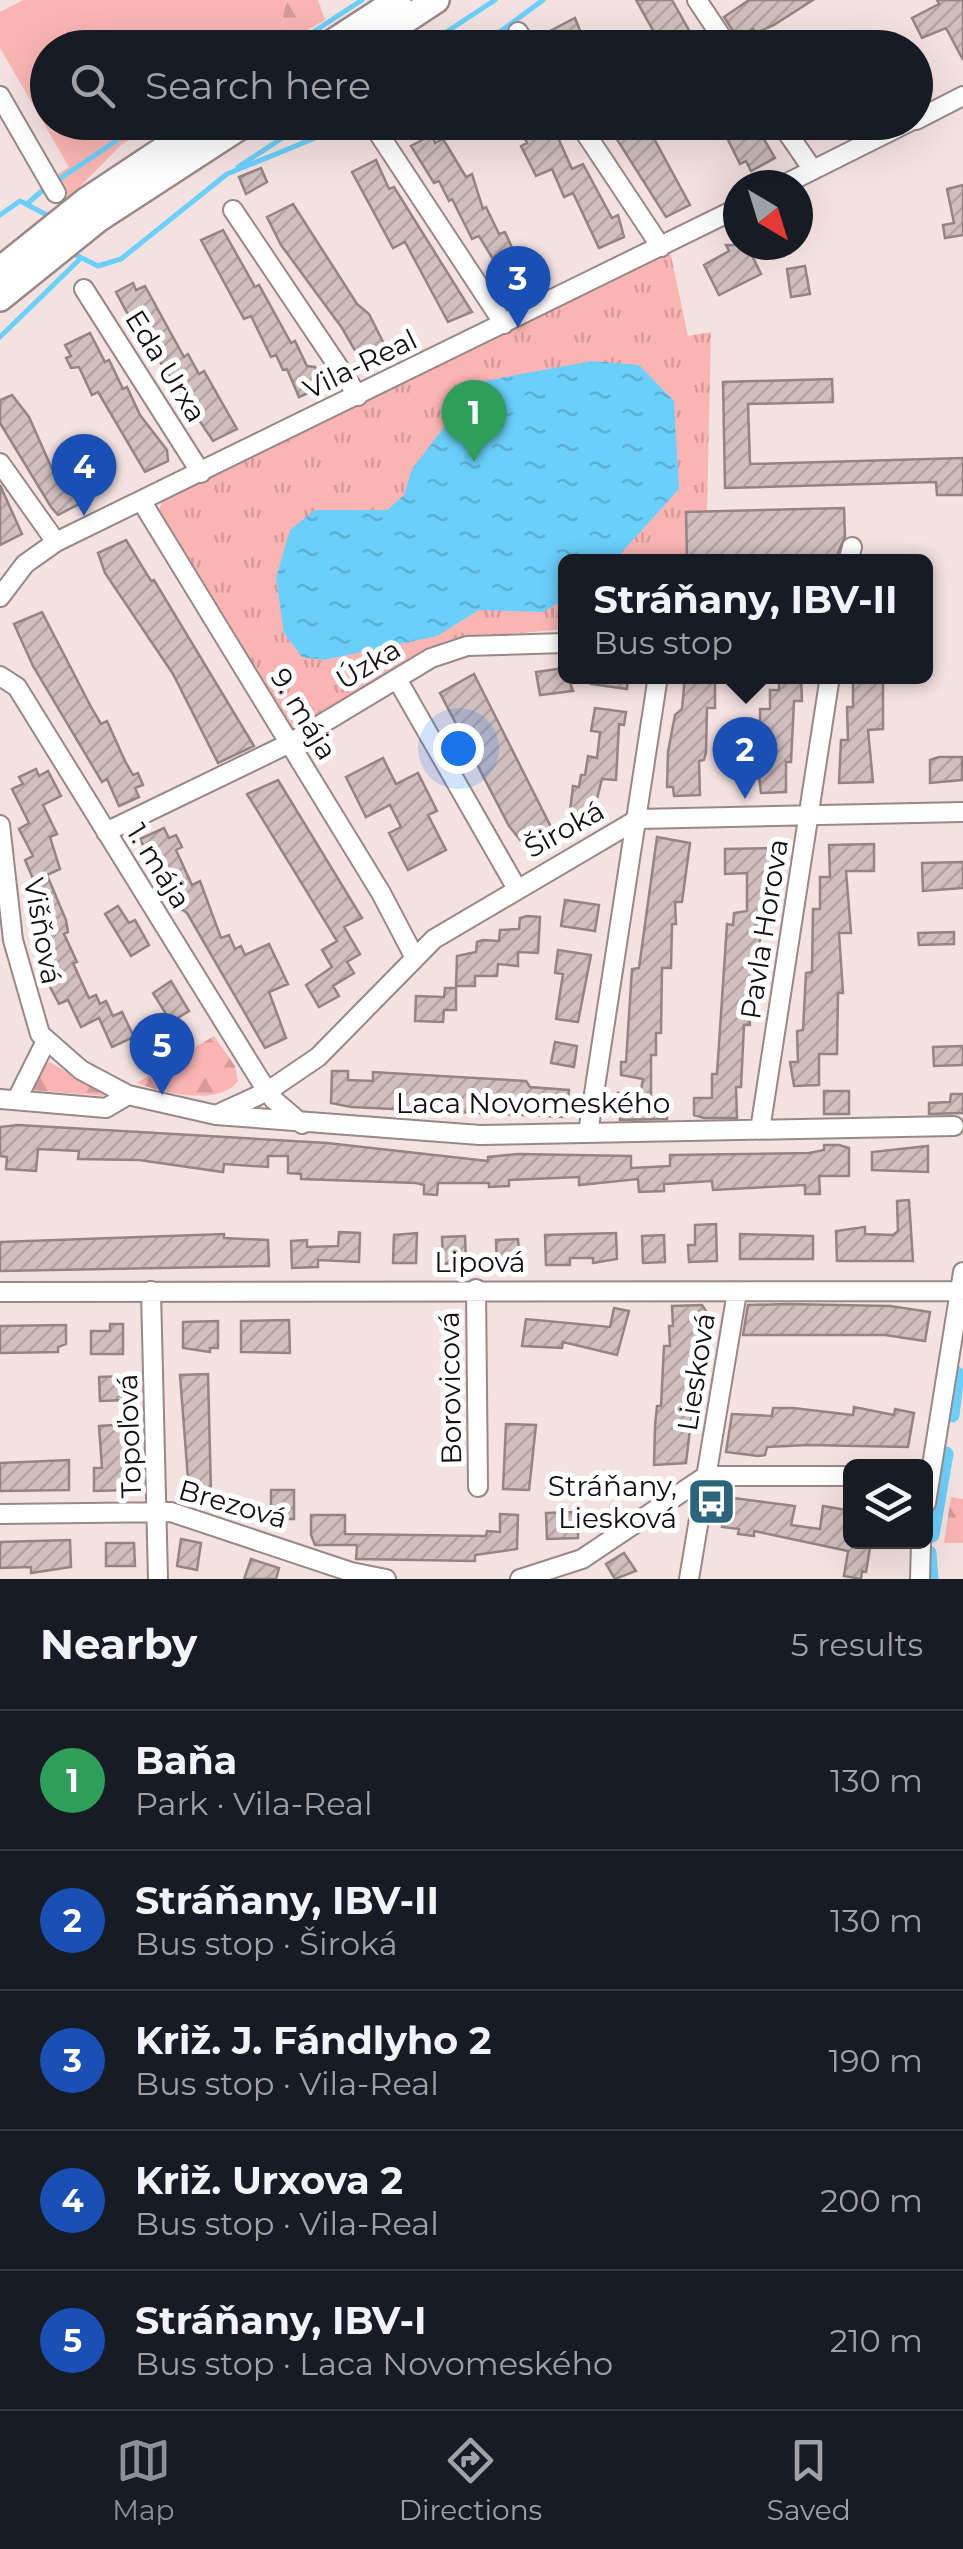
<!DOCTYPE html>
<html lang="en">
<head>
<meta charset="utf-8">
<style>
	:root { --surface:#171b24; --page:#242831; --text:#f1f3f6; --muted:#9ea1a6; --line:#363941; --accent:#8c9099 }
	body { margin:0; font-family:Montserrat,sans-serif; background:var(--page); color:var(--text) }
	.controls { position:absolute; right:30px; bottom:30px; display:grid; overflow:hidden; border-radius:15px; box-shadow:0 10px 40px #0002 }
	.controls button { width:90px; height:90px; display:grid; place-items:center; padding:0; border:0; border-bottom:2px solid var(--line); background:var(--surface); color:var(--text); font:50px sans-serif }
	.compass { position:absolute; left:723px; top:170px; width:90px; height:90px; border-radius:50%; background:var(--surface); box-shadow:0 10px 40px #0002; rotate:142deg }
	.you { position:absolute; left:458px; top:748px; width:35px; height:35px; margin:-25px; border:8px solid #fff; border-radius:50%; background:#1a73e8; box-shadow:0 0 0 15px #1a73e833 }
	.badge { display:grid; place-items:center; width:65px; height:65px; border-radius:50%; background:var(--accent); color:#fff; font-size:32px; font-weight:700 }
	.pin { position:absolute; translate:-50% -82px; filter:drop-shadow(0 2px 5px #0008) }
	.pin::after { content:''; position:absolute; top:52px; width:35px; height:30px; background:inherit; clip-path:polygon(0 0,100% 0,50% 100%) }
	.popup { position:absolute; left:558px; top:554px; width:375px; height:130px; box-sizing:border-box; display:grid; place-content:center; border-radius:15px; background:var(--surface); filter:drop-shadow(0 2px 8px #0005); font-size:32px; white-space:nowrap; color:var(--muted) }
	.popup b { font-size:38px; color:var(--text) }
	.popup::after { content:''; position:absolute; left:50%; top:100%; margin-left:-20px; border:20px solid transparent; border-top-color:var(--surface) }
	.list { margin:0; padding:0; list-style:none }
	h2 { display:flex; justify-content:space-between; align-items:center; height:130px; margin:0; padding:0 40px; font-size:42px }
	h2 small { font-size:32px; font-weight:400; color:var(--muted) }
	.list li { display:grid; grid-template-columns:65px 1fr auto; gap:30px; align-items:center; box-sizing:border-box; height:140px; padding:0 40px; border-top:2px solid var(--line) }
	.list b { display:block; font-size:38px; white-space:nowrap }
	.list p { margin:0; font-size:32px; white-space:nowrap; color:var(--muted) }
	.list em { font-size:32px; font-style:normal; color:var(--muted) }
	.icon { flex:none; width:55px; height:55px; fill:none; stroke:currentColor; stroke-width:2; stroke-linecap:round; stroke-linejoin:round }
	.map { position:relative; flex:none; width:963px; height:1579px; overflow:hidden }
	.search { position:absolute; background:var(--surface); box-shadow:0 10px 40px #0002; left:30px; right:30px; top:30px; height:110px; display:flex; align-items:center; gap:25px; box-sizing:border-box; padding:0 35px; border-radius:55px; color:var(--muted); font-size:38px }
	.sheet { height:830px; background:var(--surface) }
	nav { display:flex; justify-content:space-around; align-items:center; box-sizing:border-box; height:140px; border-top:2px solid var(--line); background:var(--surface); font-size:28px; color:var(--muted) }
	nav a { display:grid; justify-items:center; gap:5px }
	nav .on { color:var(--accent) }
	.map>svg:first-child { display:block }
</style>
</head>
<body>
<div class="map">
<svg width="963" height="1579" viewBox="0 0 963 1579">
	<defs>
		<pattern id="forest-firs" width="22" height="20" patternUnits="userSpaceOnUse" patternTransform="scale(2.5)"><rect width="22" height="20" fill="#fab5b3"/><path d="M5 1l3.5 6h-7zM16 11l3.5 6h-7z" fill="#d59a99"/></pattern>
		<pattern id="park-tufts" width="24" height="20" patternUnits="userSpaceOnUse" patternTransform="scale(2.5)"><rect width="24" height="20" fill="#fab5b3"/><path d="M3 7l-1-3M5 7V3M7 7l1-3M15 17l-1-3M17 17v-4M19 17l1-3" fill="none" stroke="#d59a99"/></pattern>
		<pattern id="water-ripples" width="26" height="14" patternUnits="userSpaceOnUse" patternTransform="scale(2.5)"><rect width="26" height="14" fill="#6acffb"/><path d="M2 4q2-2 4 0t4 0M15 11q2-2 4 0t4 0" fill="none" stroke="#5bb1d6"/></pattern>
		<pattern id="building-hatch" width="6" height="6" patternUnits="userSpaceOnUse" patternTransform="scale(2.5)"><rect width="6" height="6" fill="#d0bfbe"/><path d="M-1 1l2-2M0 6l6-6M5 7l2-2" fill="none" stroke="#b2a3a2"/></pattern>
	</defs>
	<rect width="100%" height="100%" fill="#f4e2e1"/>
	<path fill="#fab5b3" d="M23 0H286L278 47 48 48V122L158 123 121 145 68 199 55 176 69 167 0 48V12Z"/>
	<path fill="url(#forest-firs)" d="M286 0H318L325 20 278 47Z
		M214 1036 235 1066 238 1081C219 1107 163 1093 137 1083Z
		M50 1062 106 1096 30 1090 44 1064Z
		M951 1497 963 1499V1543H944Z"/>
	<path fill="url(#park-tufts)" d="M670 251 688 336 711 332 707 512H686L687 558 565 562V629L448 640 405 661 297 729 288 724 158 515 162 501Z"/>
	<path fill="url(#water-ripples)" d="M592 361 639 365 674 401 679 489 614 561 565 562V599L543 612 479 610 437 636 324 660 302 657 284 633 276 578 290 530 315 510H387L404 495 412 469 479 382Z"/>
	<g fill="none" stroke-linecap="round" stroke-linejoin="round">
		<path stroke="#6acffb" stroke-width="5" d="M289 48 362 0
			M422 48 495 0
			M478 48 543 0
			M238 167 307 122
			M58 180 144 122
			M28 203 43 190
			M0 215 20 201 45 214
			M76 255 98 266 121 259 227 174 354 122
			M0 337 80 259"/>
		<path stroke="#6acffb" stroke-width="15" d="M952 1415 957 1374
			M932 1535 946 1454
			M929 1553 931 1579"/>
	</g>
	<path fill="url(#building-hatch)" stroke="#948483" stroke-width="2.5" d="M636 0H672L699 48H663Z
		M749 0H813L774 25 756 33 753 29 738 39 724 17Z
		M937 0H963V60L946 28 922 38 912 18 939 4Z
		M575 18 587 48H553L546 33Z
		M528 122H551L572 169 583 164 612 218 618 215 624 237 599 248 573 193 564 197 552 169 536 176 521 146 527 143 519 126Z
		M606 122H645L690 205 666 217Z
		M719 122H754L775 158 751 171 746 161 740 164Z
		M432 135 435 143 443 139 466 177 472 174 483 209 486 207 499 234 505 232 514 252 520 249 537 281 513 292 479 236 472 239 452 199 449 201 439 181 434 183 411 146Z
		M376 160 389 189 394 187 472 312 448 322 405 242 393 248 352 172Z
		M261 168 267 182 246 194 239 177Z
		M963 185V235L945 238 943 225 954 223 947 189Z
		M293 204 357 304 369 314 389 354 364 366 342 328 281 245 267 217Z
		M223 230 255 287 259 285 291 343 295 341 307 366 315 367 324 386 299 397 287 369 283 370 276 355 271 357 251 316 244 319 201 240Z
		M726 245H747L761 274 719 295 704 265 729 251Z
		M805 266 810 294 791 297 787 269Z
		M133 283 136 290 145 286 184 357 188 354 199 374 204 371 237 429 213 441 126 311 116 292Z
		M90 333 105 362 109 360 123 389 127 387 140 415 167 450 168 461 145 472 98 392 92 395 79 367 71 368 66 358 71 356 65 345Z
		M832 379 833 402 748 404 750 464 963 458V495H937L936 482 725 488 723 382Z
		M12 395 29 417 53 471 64 465 85 501 58 515 51 507 0 423V400Z
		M0 485 22 534 0 545Z
		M844 508 845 537 837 555 687 558 686 512Z
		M126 540 151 581 154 580 254 746 218 763 173 674 105 573 98 553Z
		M42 612 91 707 101 724 107 721 125 761 133 775 138 773 143 785 135 788 139 797 119 806 107 779 102 782 33 666 14 624Z
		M565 668 573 691 540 695 536 672Z
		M474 674 552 829V837L528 850 509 826 440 693Z
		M591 676H628L627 689 591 684Z
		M685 676H715V708H707L706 752 704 760 699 761 700 795 674 796 673 787H667L668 752 675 715 682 709Z
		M883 676V729L868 730 873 782 839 783 841 740H848L847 707H853V677Z
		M801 677 802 701H794L791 762H786V792L761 793 755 742H760V709H770V690H779V678Z
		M595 708 626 712 624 725 619 724 616 780 602 779 593 814 570 811 573 786 579 787 581 775H585L588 756 597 758 600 732 591 731Z
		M939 757H962V780L930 783V760Z
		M383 758 396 784 418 773 437 811 428 815 446 850 408 870 389 833 401 827 390 805 366 817 346 777Z
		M36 769 39 776 48 771 61 796 43 805 57 834 50 837 60 869 47 875 66 920 68 932 64 934 77 962 73 963 89 998 96 995 100 1004 106 1001 113 1016 122 1012 134 1037 112 1047 99 1018 81 1027 68 1000 59 1004 49 985 55 982 42 953 47 951 35 923 41 920 29 892 37 888 25 860 33 856 19 829 29 823 12 789 23 784 19 777Z
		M278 780 362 918 344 927 360 954 347 962 354 973 333 986 339 996 319 1007 306 985 332 967 322 950 337 941 247 794Z
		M164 828 169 838 176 835 182 847 176 850 192 885 200 881 221 938 229 935 235 949 241 946 245 955 269 944 288 984 269 992 286 1038 265 1048 187 913 178 907 170 887 166 888 140 839Z
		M657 837 690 843 682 902H675L676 924H672L671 968H662L661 1033H656V1055H651V1106H667V1119L620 1120 618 1093 640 1095 643 1079 621 1075V1062H626L632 969 639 968Z
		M874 844V871H846L851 933H839L843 993H838L837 1054H819V1085L794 1086 790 1062H798L797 1031 803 1030 806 973 812 972 813 909H820V877H830L829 845Z
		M773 848 770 904H766L765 934H761L757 956 753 1011H749L750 1025H744L741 1087H736L737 1118H704L694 1115V1098H712V1074H717L727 924 733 925 734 913 747 911V873L725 874V849Z
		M963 862V888L923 891 922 863Z
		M565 900 599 905 595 931 561 926Z
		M118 906 129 923 135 920 149 945 131 956 105 914Z
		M527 916 540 917 538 953 518 952V966L498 964 497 976H475V986H456L457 956 476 952 477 942 483 940 499 941 500 930 519 929 520 918Z
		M954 932V944L919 945 918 933Z
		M558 950 591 955 578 1022 556 1019 563 974 555 973Z
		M171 981 189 1011 171 1022 153 993Z
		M445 988H456V1010H444L443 1022 415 1021 416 996 444 997Z
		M169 1032 179 1054 158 1063 143 1044Z
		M555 1042 577 1046 574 1067 551 1063Z
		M963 1046V1065L934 1066 933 1047Z
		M332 1071H348V1080L373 1081V1072L526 1081 530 1087 569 1090 566 1117 351 1107 331 1103Z
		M824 1091H849V1114H824Z
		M951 1094H963V1113L929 1114V1103L950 1102Z
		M18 1125 327 1143 488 1161V1157L518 1154 631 1156V1168L670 1166V1155L809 1153 824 1150V1145H839L849 1148V1176H819L820 1194H805V1185L713 1190 712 1181 664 1184V1191L639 1192 638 1179 579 1185V1177L509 1180V1186L489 1187V1183H438L437 1195 424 1194V1185L416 1183 301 1179V1174L288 1173V1156H268V1167L224 1164 223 1172 139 1160 78 1159 79 1151 38 1149 36 1171 6 1169 7 1157 0 1156V1127Z
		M928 1146V1172L872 1170V1152Z
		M909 1200 913 1261H837L836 1231 865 1227V1234L893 1235 898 1231 897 1201Z
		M716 1224 717 1261 689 1262 688 1245H695V1225Z
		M339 1232 360 1233 359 1262 318 1260V1267L292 1268 291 1241 307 1240V1247L338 1246Z
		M417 1233 416 1263H393L394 1235Z
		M616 1233 617 1259 593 1263V1258H570V1265H546L545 1235Z
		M224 1234V1238L268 1240 269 1266 0 1271V1242Z
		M740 1234 813 1236V1259H740Z
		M664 1235 665 1262 643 1263 642 1236Z
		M465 1236 466 1261 443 1264 442 1237Z
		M518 1239 520 1264 497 1265 496 1240Z
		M787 1304 890 1306 930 1312 925 1341 885 1335H743L748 1305Z
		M702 1305 706 1311 704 1345H700L686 1463 654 1465 655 1426 657 1406H661L664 1346H670L669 1326H673L672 1306Z
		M614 1308 629 1311 617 1355 563 1342 562 1348 522 1346 526 1319 610 1327Z
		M289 1320 290 1353 241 1352V1321Z
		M218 1321V1348H210V1352L183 1348V1322Z
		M110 1324H123V1354H91V1331H110Z
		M66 1325V1344L58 1347V1352L0 1353V1326Z
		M208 1374 211 1492H189L180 1375Z
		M126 1376 127 1400 100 1401 99 1377Z
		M854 1407 894 1415 895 1409 914 1413 908 1447 808 1445 767 1447 765 1455 758 1456 726 1452 732 1414 772 1416 773 1408H793L853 1415Z
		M129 1424 130 1438 124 1439 130 1490 94 1491V1468H102L99 1426Z
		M506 1424 536 1425 529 1490 503 1489Z
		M69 1460V1490L0 1491V1463Z
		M271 1490H294V1519H271Z
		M726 1497 795 1506 791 1525 820 1529 823 1506 847 1510 844 1526 850 1527V1542H871L866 1572 862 1571 861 1579 844 1576 848 1551 754 1531V1536L738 1534 739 1529 722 1527Z
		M578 1512V1538L547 1539 546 1513Z
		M500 1514 518 1515 517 1549 475 1555V1561L356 1559 357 1545H315L311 1535V1515H345V1534L486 1536 487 1531 500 1532Z
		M181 1539 201 1543 197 1570 177 1566Z
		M70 1540 71 1567 31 1573V1567L0 1568V1542Z
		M106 1543H134L135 1566H106Z
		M624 1553 636 1571 615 1579 606 1564Z
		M251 1559 279 1568 276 1579H244Z"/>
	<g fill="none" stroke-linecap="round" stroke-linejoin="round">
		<defs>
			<path id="street" d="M697 0 729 48
				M518 32 528 48
				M0 96 56 193
				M916 120 963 96
				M578 122 661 247
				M780 122 813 170
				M375 128 504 324
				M783 185 909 122
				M233 210 358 396
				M84 289 201 473
				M0 463 56 542
				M142 502 381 893 414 956
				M848 562 852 547
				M0 597 25 564 56 542 738 208
				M0 676 17 687 260 1080 274 1100 302 1124
				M397 679 516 887
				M0 825 13 940 40 1034 81 1070 128 1095 216 1115 480 1135 954 1126
				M106 832 290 743 431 658 467 646 565 643
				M0 1099 106 1108 128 1095
				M17 1099 45 1043
				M216 1115 268 1091 318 1057 434 939 638 819 963 812
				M760 1130 830 676
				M588 1133 658 676
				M476 1289 478 1487
				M151 1291 158 1579
				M0 1292 960 1291
				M926 1503 963 1272
				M0 1514 171 1512 351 1572 386 1579
				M520 1579 582 1559 706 1476H850
				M689 1579 737 1292
				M920 1579 921 1542"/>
			<path id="secondary" d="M324 48 398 0
				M363 48 436 0
				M0 270 86 201 205 122
				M0 298 98 219 247 122"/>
		</defs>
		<use href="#street" stroke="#988888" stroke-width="22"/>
		<use href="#secondary" stroke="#988888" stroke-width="30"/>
		<use href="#street" stroke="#fff" stroke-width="18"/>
		<use href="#secondary" stroke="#fff" stroke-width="25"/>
	</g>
	<defs>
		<symbol id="bus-square" viewBox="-11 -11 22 22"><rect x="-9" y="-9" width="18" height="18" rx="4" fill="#2b657d" stroke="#fff"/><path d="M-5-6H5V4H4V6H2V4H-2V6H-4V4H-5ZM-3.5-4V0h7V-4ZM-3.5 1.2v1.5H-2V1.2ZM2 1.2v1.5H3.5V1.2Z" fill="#fff"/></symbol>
	</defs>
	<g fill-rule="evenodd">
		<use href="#bus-square" x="684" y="1474" width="55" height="55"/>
	</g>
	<g text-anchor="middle" stroke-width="10" stroke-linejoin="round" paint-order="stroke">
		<g font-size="28" fill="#150f0f" stroke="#fff">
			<text transform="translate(360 364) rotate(-26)" y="10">Vila-Real</text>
			<text transform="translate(166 366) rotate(58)" y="10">Eda Urxa</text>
			<text transform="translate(368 664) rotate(-31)" y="10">Úzka</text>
			<text transform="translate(304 714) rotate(59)" y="10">9. mája</text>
			<text transform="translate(564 829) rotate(-29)" y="10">Široká</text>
			<text transform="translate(159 866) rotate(58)" y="10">1. mája</text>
			<text transform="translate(764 929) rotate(-81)" y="10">Pavla Horova</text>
			<text transform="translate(43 931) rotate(80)" y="10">Višňová</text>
			<text x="533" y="1113">Laca Novomeského</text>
			<text x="480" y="1272">Lipová</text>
			<text transform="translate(696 1372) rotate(-81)" y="10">Liesková</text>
			<text transform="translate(450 1388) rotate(-91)" y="10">Borovicová</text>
			<text transform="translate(129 1436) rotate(-92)" y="10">Topoľová</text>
			<text transform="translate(233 1504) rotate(16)" y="10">Brezová</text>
		</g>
		<g font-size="28" fill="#150f0f" stroke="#fff" text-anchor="end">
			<text x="677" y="1496">Stráňany,<tspan x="677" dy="32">Liesková</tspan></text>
		</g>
	</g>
</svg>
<div class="controls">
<button><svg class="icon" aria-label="layers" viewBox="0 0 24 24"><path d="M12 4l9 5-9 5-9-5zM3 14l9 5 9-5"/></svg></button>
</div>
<svg class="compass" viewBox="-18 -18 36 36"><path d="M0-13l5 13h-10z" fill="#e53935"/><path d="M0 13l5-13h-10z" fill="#9ea1a6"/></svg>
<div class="you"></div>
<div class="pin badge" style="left:474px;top:462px;background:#2e9e5b">1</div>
<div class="pin badge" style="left:745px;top:799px;background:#1a4fb4">2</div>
<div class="popup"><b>Stráňany, IBV-II</b>Bus stop</div>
<div class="pin badge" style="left:518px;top:328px;background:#1a4fb4">3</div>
<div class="pin badge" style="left:84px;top:516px;background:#1a4fb4">4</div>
<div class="pin badge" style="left:162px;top:1095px;background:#1a4fb4">5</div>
<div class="search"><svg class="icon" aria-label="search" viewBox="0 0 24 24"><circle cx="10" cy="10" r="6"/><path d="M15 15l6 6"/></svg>Search here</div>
</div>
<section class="sheet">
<h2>Nearby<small>5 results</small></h2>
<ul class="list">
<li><span class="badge" style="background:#2e9e5b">1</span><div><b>Baňa</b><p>Park · Vila-Real</p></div><em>130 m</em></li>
<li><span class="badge" style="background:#1a4fb4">2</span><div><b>Stráňany, IBV-II</b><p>Bus stop · Široká</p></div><em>130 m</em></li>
<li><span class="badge" style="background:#1a4fb4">3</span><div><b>Križ. J. Fándlyho 2</b><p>Bus stop · Vila-Real</p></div><em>190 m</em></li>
<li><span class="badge" style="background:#1a4fb4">4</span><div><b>Križ. Urxova 2</b><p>Bus stop · Vila-Real</p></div><em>200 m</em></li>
<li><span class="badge" style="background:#1a4fb4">5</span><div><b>Stráňany, IBV-I</b><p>Bus stop · Laca Novomeského</p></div><em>210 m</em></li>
</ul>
</section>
<nav>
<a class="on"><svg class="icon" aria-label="map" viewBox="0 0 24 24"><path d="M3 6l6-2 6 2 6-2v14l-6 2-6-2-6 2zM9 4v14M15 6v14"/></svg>Map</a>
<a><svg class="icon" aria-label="directions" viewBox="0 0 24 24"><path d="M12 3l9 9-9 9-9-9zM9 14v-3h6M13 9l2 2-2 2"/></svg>Directions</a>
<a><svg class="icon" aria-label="saved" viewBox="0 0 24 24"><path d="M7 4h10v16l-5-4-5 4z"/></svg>Saved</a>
</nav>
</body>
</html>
